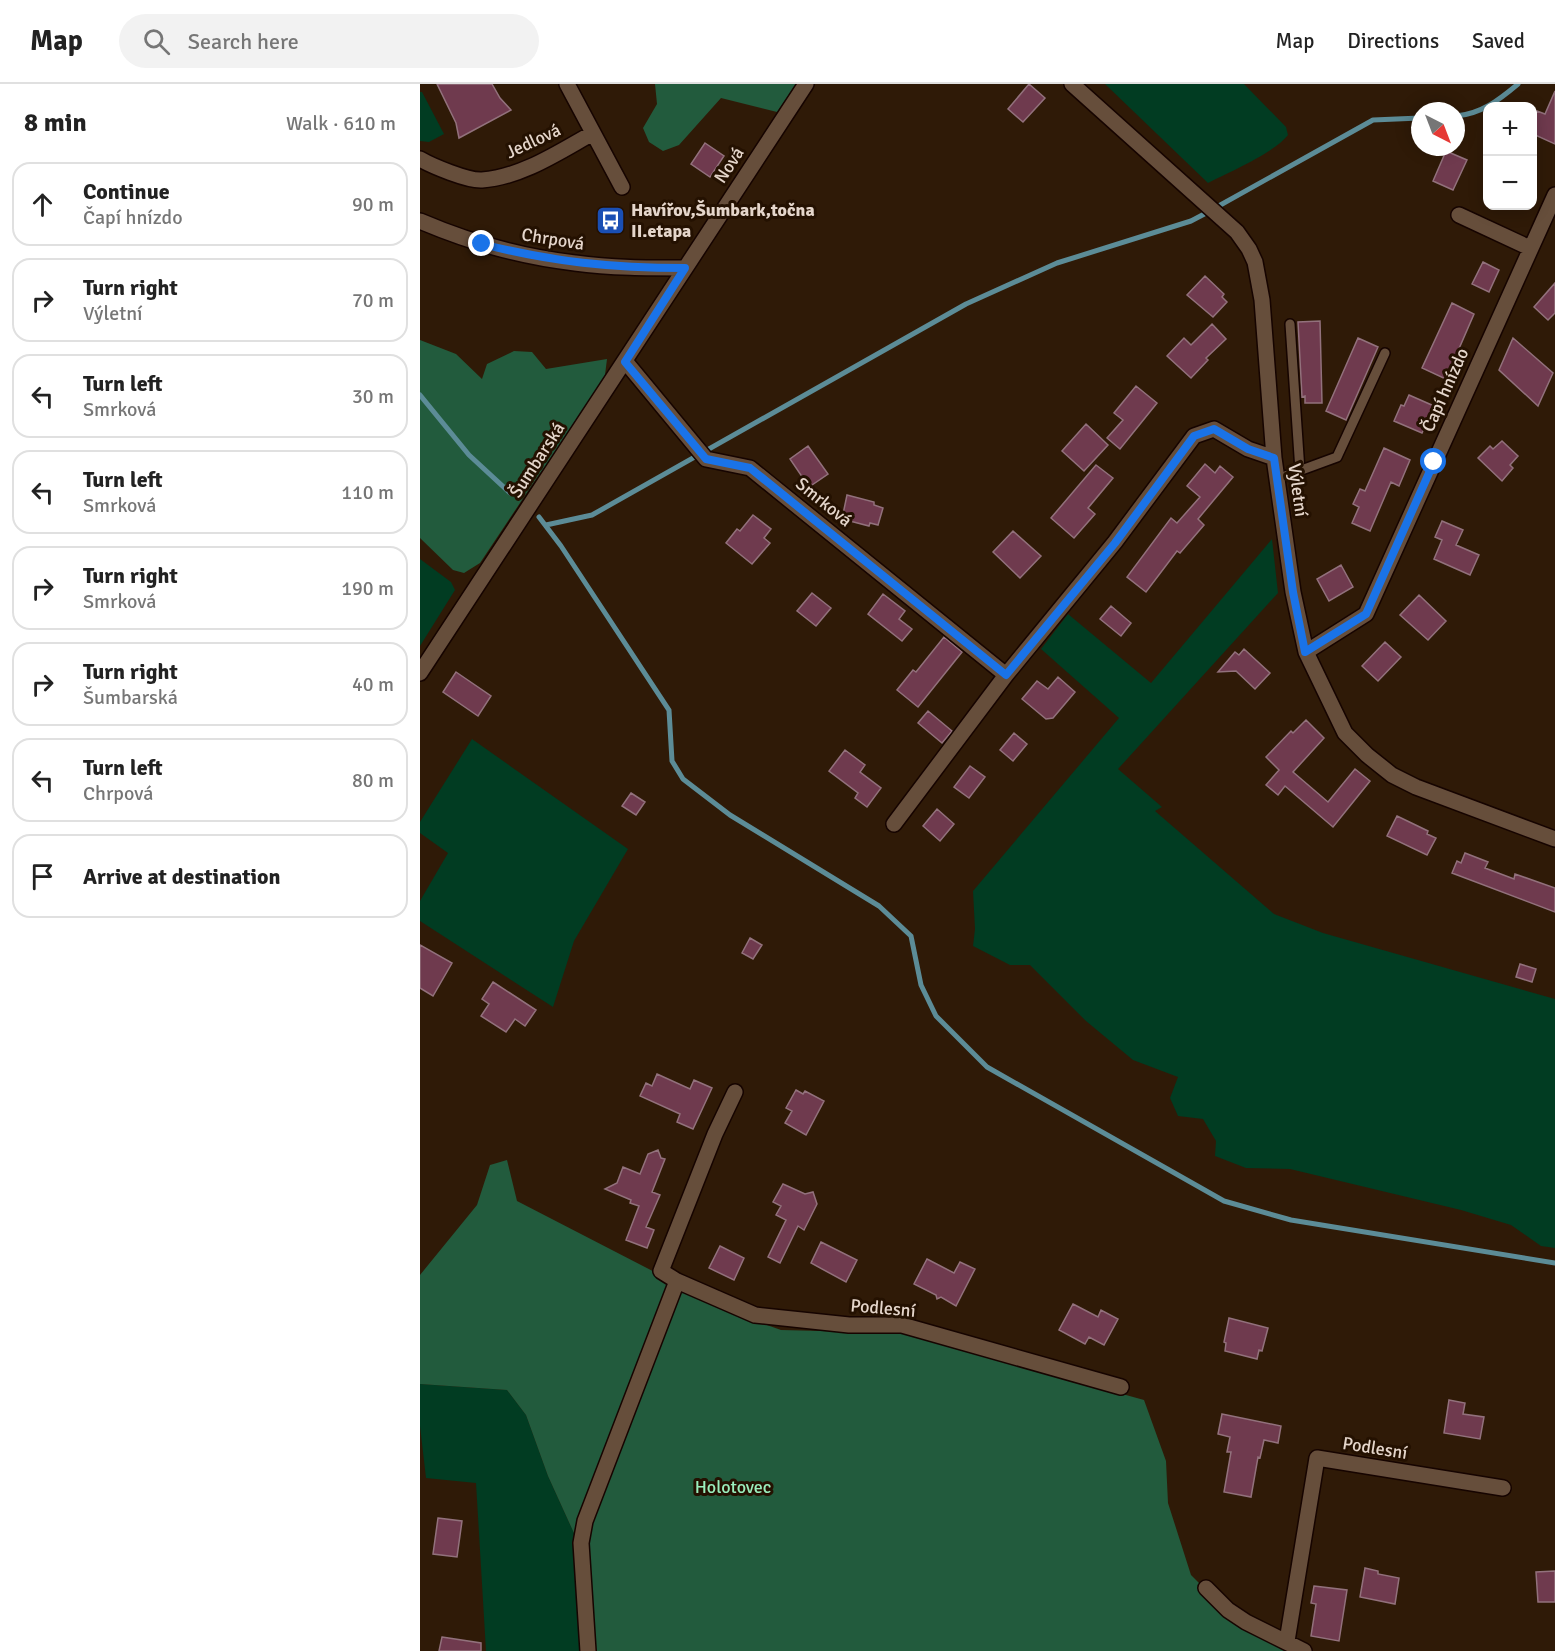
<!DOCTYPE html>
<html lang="en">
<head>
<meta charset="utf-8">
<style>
	:root { --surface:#fff; --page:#f2f2f2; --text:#222; --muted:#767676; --line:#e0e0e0 }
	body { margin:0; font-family:Signika,sans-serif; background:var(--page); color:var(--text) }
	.controls { position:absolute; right:18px; top:18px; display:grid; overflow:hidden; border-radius:12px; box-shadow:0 3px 15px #0003 }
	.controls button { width:54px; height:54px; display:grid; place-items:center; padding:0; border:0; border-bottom:2px solid var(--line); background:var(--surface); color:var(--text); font:30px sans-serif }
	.compass { position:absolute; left:991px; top:18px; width:54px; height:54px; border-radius:50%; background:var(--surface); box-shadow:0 3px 15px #0003; rotate:138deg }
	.stop { position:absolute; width:18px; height:18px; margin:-14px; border:4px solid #1a73e8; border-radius:50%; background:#fff }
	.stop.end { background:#1a73e8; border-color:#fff; box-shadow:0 2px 6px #0008 }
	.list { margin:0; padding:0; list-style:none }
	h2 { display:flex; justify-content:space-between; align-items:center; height:78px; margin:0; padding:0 24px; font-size:26px }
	h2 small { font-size:20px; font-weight:400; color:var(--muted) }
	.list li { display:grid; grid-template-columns:39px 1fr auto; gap:18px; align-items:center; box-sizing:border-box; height:84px; margin:0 12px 12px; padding:0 12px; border:2px solid var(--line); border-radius:18px }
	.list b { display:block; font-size:22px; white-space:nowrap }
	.list p { margin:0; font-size:20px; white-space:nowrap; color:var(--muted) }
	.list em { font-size:20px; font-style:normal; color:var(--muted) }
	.icon { flex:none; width:33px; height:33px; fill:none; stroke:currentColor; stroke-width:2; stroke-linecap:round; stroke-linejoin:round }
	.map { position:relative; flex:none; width:1135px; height:1567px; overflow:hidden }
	header { display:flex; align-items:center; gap:36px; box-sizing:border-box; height:84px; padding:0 30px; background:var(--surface); border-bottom:2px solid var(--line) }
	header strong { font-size:28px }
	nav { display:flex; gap:33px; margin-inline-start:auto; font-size:21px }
	.search { width:420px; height:54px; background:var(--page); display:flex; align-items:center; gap:15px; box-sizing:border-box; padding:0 21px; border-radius:33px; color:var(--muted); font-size:22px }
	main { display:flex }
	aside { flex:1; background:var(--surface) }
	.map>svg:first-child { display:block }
</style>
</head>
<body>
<header>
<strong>Map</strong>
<div class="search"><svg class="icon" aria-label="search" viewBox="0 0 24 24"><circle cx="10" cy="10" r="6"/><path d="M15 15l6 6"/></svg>Search here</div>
<nav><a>Map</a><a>Directions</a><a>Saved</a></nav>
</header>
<main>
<aside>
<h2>8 min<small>Walk · 610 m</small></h2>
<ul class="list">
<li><svg class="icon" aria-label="ahead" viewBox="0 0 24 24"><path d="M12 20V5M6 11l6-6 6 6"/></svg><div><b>Continue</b><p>Čapí hnízdo</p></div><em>90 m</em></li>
<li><svg class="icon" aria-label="right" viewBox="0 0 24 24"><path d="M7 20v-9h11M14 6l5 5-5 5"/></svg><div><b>Turn right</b><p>Výletní</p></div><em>70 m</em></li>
<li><svg class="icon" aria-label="left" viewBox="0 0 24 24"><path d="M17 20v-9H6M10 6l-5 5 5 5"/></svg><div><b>Turn left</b><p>Smrková</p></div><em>30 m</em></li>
<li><svg class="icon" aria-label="left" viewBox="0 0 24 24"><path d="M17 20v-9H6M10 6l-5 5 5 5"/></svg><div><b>Turn left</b><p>Smrková</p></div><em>110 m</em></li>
<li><svg class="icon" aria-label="right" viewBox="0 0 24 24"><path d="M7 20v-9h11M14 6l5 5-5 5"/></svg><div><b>Turn right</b><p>Smrková</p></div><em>190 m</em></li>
<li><svg class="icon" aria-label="right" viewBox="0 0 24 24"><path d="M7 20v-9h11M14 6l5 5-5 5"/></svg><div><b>Turn right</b><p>Šumbarská</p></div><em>40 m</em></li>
<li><svg class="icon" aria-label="left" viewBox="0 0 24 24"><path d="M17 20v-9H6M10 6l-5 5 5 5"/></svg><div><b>Turn left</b><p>Chrpová</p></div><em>80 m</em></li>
<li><svg class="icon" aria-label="arrive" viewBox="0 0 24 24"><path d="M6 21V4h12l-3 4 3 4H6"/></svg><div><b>Arrive at destination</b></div></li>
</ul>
</aside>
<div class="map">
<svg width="1135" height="1567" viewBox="0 0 1135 1567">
	<rect width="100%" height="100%" fill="#2f1a07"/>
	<path fill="#013c22" d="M685 0H824L866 43 868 51C854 69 809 88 788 99Z
		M0 8H2L24 50 9 58 0 57Z
		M852 455 858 509 698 685 742 723 735 727 854 830 903 849 1135 915V1164L1121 1162 1091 1141 1041 1126 870 1085 826 1084 795 1072 796 1057 783 1035 758 1032 750 1014 758 993 713 976 666 937 610 881H590L553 862 555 845 553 807 699 634 621 565 648 530 731 599Z
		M0 475 31 498 35 506 0 562Z
		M52 655 208 765 154 857 133 923 0 837V817L28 769 0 749V738Z
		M0 1300 87 1306 106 1331 128 1392 158 1458 163 1567H66L56 1399 6 1394 0 1342Z"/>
	<path fill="#225b3d" d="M235 0H376L357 28 301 14 259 61 243 67 229 58 223 44 237 20Z
		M0 256 36 270 62 295 67 280 94 267 112 268 126 285 187 275 185 291 164 330 118 392 60 479 44 489 33 486 0 454Z
		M87 1076 97 1117 314 1229 361 1246 482 1249 724 1316 746 1377 748 1419 771 1491 821 1541 874 1567H165L158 1458 128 1392 106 1331 87 1306 0 1300V1191L57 1121 70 1081Z"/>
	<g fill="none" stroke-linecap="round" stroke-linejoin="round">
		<path stroke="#5c8c97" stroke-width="5" d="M1036 32C1061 30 1079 16 1098 0
			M795 124 953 36 1000 34
			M0 311 49 371 90 409
			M119 433 141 462 249 626 252 677 263 695 310 731 459 822 491 852 501 901 516 932 567 983 804 1117 871 1136 1135 1179
			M126 441 172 431 546 220 637 179 771 137 790 127"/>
	</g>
	<path fill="#6f3a4e" stroke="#92717c" stroke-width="1.5" d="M17 0H72L80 14 91 26 39 54 36 39Z
		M609 0 625 14 603 38 588 25Z
		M1135 7V60L1113 50V38L1117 27 1125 30Z
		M285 59 304 72 290 93 271 80Z
		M1026 67 1047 76 1033 106 1013 97Z
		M1063 178 1079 186 1069 208 1052 200Z
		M785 192 804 210 802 213 807 218 793 233 767 211Z
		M1135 199V229L1128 236 1114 223Z
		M1032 219 1054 230 1038 267 1042 269 1030 297 1002 284Z
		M900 237 902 319H885V312L882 313 878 238Z
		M792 240 806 255 786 274 788 276 771 294 747 272 764 254 771 261Z
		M938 254 958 263 926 336 906 327Z
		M1093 254 1133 289 1118 322 1079 286Z
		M716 302 737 319 700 365 687 354 703 336 694 329Z
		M989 311 1014 322 1002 349 974 337 981 321 984 322Z
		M666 340 688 361 664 387 642 367Z
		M1082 357 1098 372 1090 381 1093 384 1082 397 1058 374 1070 362 1073 365Z
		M388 362 408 390 389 403 370 375Z
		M964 364 990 376 979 402 971 398 950 447 932 439 939 423 933 420 940 405 945 407Z
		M785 380 795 389 800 382 813 393 778 435 784 441 760 469 757 467 726 508 707 493 751 434 757 439 780 413 767 402Z
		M676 381 693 394 668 424 675 430 654 454 631 434Z
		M427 411 454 418V421L463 424 458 441 450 439 449 442 422 435Z
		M333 431 351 445 344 454 350 459 332 480 306 459 317 445 320 447Z
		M1022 437 1043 446 1036 461 1059 471 1050 491 1014 475 1022 456 1015 453Z
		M593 447 621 472 600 494 573 468Z
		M921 481 933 503 909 517 897 495Z
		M392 509 411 524 396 542 377 527Z
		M463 510 485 527 479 535 492 545 482 557 448 530Z
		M999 511 1026 537 1008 556 980 531Z
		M691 522 711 539 701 552 680 535Z
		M524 553 542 568 498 623 477 606 493 586 496 588Z
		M965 558 981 573 958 597 942 582Z
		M824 565 850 589 835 605 816 587 798 588 815 568 819 571Z
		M36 588 71 612 58 632 23 608Z
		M638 593 655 608 633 634 626 635 602 615 617 597 628 605Z
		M508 627 532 647 522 659 498 639Z
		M886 636 904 654 873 688 908 718 935 685 950 697 913 743 865 702 858 711 846 701 859 686 846 673 871 647 873 649Z
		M594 649 607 660 593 677 580 666Z
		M425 666 445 681 440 688 461 704 447 723 435 714 438 709 409 687Z
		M550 682 565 693 549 714 534 703Z
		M211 709 225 718 216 731 202 722Z
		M517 725 534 740 520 757 503 742Z
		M977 732 1008 747 1007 750 1016 754 1007 771 967 752Z
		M1045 769 1068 778 1065 784 1094 795 1095 790 1135 804V828L1032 789 1037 777 1041 779Z
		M330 854 342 861 333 875 322 869Z
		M0 861 32 879 13 912 0 904Z
		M1100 880 1116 885 1112 898 1096 893Z
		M73 898 116 926 105 942 95 935 86 948 61 932 69 920 62 915Z
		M237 990 270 1005 274 996 292 1004 273 1045 257 1038 260 1030 220 1012 226 999 232 1002Z
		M376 1006 383 1010 385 1007 404 1017 386 1051 365 1039 372 1027 366 1024Z
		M238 1066 241 1074 245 1075 232 1108 240 1111 226 1143 234 1146 227 1164 206 1156 219 1122 210 1119 211 1116 185 1105 197 1099 203 1083 220 1090 228 1070Z
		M363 1100 385 1110 393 1108 397 1120 384 1146 378 1142 360 1179 348 1173 366 1136 356 1131 361 1122 353 1118Z
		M401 1158 437 1176 426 1198 391 1179Z
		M300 1162 324 1174 314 1196 289 1184Z
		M507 1175 534 1189 540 1178 555 1185 536 1222 521 1213 517 1215 516 1211 494 1200Z
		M653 1220 678 1233 681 1226 698 1235 684 1261 669 1253 665 1260 639 1246Z
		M809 1234 848 1244 842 1267 839 1266 837 1275 805 1267 806 1259 804 1258Z
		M1029 1316 1045 1319 1043 1330 1064 1333 1060 1355 1024 1349Z
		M802 1330 861 1342 858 1359 844 1356 840 1374 838 1373 831 1413 804 1408 811 1368H807L810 1353 798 1350Z
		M18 1434 42 1437 37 1473 13 1470Z
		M945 1484 958 1487V1490L979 1494 975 1520 940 1513Z
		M1135 1487V1518H1118L1116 1488Z
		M894 1502 927 1506 919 1557 891 1552 896 1520 891 1519Z
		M22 1553 61 1559V1567H19Z"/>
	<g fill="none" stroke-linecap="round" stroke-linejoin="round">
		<defs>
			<path id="service" d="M870 240 880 387
				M857 395 917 373 965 269"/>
			<path id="minor" d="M147 0 202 103
				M652 0 817 148 829 165 835 178 842 216 854 374 873 508 886 568 925 649 947 671 972 691 996 703 1135 755
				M0 75C12 82 48 97 62 96 102 93 139 68 173 49
				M1039 131 1110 164
				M0 137C49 158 102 173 155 179 191 184 229 184 265 184
				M205 277 286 375 330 384 586 591
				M886 568 946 530 1135 111
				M0 589 386 0
				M474 740 586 591 695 458 774 352 794 345 828 365 854 374
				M257 1197 241 1187 295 1050 315 1008
				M786 1504 808 1526 826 1538 884 1567
				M867 1557 897 1374 1083 1404
				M168 1567 161 1459 165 1437 257 1197 335 1231 429 1241H482L701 1303"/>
		</defs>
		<use href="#service" stroke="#160400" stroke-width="12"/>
		<use href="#minor" stroke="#160400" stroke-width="18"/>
		<use href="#service" stroke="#664e3b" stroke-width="9"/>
		<use href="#minor" stroke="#664e3b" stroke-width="15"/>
	</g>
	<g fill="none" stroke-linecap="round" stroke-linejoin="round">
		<path stroke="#1a73e8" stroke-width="8" d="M62 160C132 178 193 184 265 184L205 278 286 375 330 384 586 591 695 459 774 352 794 345 828 365 854 374 873 508 885 568 946 530 1014 378"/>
	</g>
	<defs>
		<symbol id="bus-square" viewBox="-11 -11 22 22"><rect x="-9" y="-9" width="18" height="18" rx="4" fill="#1a4fb4" stroke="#241101"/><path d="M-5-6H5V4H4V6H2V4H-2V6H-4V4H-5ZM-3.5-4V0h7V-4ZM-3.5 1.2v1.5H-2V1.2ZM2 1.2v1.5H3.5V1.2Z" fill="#fff"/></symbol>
	</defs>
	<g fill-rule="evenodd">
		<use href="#bus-square" x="174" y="120" width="33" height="33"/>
	</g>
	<g text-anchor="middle" stroke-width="6" stroke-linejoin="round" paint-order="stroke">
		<g font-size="18" fill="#e5d6cb" stroke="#241101">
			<text transform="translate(113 57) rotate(-25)" y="6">Jedlová</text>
			<text transform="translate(309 81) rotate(-57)" y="6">Nová</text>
			<text transform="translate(133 155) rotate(9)" y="6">Chrpová</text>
			<text transform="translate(1025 306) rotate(-66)" y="6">Čapí hnízdo</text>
			<text transform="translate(117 376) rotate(-57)" y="6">Šumbarská</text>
			<text transform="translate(878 406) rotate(82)" y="6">Výletní</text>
			<text transform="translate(404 418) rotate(39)" y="6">Smrková</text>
			<text transform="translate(463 1224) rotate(5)" y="6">Podlesní</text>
			<text transform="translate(955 1364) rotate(9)" y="6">Podlesní</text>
		</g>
		<g font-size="18" font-weight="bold" fill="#e5d6cb" stroke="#241101" text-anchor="start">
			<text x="211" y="132">Havířov,Šumbark,točna<tspan x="211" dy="21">II.etapa</tspan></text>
		</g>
		<g font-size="18" fill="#9aefbd" stroke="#241101">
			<text x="313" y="1409">Holotovec</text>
		</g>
	</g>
</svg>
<div class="controls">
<button>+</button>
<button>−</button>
</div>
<svg class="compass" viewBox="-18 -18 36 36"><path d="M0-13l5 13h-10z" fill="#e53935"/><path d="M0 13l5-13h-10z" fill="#767676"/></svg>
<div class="stop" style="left:1014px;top:378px"></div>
<div class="stop end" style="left:62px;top:160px"></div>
</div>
</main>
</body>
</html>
